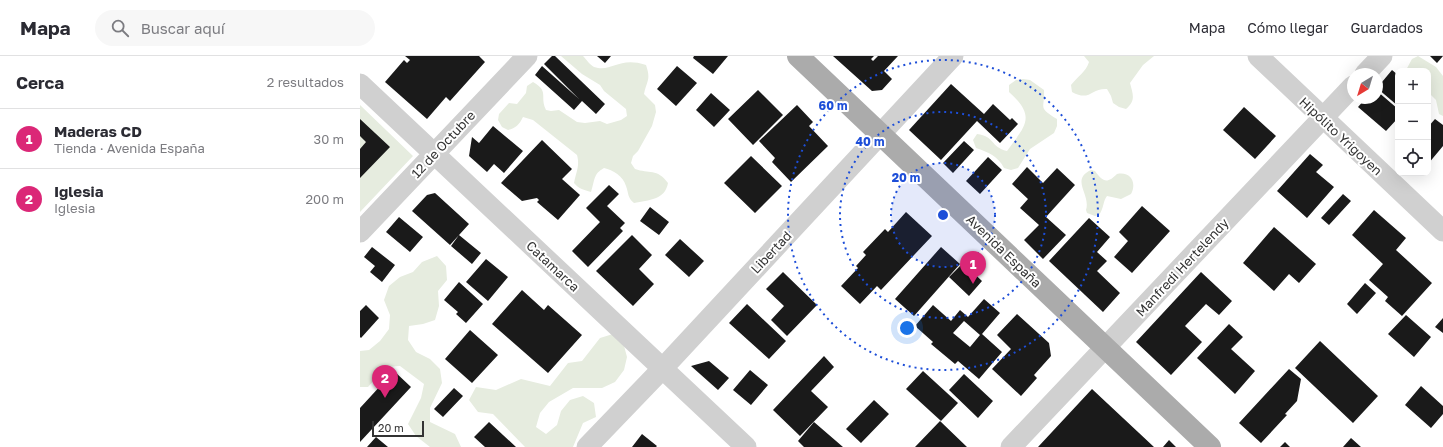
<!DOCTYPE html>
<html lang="es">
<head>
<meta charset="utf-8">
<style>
	:root { --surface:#fff; --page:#f7f7f7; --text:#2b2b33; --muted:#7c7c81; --line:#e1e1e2; --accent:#db2777 }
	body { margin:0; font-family:"Golos Text",sans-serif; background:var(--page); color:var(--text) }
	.controls { position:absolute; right:12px; top:12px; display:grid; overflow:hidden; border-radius:8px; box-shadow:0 4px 16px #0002 }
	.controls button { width:36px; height:36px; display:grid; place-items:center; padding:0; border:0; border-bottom:1px solid var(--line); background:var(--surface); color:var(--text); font:20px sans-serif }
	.compass { position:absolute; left:987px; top:12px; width:36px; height:36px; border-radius:50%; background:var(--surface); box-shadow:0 4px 16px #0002; rotate:218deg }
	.scale { position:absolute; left:12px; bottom:10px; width:52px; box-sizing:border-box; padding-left:4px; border:2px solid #333; border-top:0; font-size:11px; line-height:14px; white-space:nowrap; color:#333; -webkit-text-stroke:3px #fff; paint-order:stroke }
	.you { position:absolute; left:547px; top:272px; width:14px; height:14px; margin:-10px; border:3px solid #fff; border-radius:50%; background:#1a73e8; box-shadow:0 0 0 6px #1a73e833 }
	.badge { display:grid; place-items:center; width:26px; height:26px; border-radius:50%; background:var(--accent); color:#fff; font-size:13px; font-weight:700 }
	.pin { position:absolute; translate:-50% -33px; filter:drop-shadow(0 1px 2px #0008) }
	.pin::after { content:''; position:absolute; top:21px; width:14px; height:12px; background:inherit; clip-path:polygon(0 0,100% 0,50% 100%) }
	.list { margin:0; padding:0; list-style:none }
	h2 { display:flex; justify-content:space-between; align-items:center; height:52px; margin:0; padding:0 16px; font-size:17px }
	h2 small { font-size:13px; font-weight:400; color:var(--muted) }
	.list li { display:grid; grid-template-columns:26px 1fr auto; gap:12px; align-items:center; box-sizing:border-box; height:60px; padding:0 16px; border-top:1px solid var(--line) }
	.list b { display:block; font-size:15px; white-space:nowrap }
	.list p { margin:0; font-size:13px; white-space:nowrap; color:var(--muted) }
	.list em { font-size:13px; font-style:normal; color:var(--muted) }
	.icon { flex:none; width:22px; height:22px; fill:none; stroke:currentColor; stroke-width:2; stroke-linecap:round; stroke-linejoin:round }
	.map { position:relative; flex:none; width:1083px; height:391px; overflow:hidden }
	header { display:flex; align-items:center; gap:24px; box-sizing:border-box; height:56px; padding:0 20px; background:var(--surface); border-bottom:1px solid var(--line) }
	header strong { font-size:19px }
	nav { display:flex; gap:22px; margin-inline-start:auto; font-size:14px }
	.search { width:280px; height:36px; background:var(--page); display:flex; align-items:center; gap:10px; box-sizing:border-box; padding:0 14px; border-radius:22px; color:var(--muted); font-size:15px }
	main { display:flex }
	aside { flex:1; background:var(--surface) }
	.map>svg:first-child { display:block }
</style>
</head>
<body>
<header>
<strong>Mapa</strong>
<div class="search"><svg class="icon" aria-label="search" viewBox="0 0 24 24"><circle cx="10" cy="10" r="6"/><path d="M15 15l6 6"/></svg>Buscar aquí</div>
<nav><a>Mapa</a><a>Cómo llegar</a><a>Guardados</a></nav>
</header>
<main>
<aside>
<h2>Cerca<small>2 resultados</small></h2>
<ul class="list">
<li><span class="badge">1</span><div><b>Maderas CD</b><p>Tienda · Avenida España</p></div><em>30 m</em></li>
<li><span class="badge">2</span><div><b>Iglesia</b><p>Iglesia</p></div><em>200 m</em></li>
</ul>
</aside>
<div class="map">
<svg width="1083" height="391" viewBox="0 0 1083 391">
	<rect width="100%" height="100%" fill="#fff"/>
	<path fill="#e6ecdf" d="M201 0H223C226 3 230 9 234 11 252 17 258 0 286 9 291 24 287 24 284 38L295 49 296 56 292 70 278 95 273 100 271 107 275 113C289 118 297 112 308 127 305 144 289 144 274 147 267 141 269 138 266 130 263 120 253 114 244 112 233 118 235 124 231 136 224 134 219 133 214 127 216 116 220 110 217 99L173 64 163 61C159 69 156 72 148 74L142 71 138 64 139 58 149 47 157 48 166 37 167 30 173 26C190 36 179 40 186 54L191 55 199 54 217 66 225 67 240 65 247 68 261 64 267 60 266 53 244 35 240 29 222 18Z
		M724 0H794L783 9 770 27C773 39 776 44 766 53L759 51 753 47 751 40 747 33C731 32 730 46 712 36L711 29C717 21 726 16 729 6Z
		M1058 0 1076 11 1083 20V60L1079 58 1076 44 1068 36V15L1046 14 1052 3Z
		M663 23 670 24 684 34C685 53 677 51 697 63V70L694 77 670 93 658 112 651 114 644 112C638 100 628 96 616 92L613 84 617 78C635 80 630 91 647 95 665 70 677 61 649 36V29L656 24Z
		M0 49 53 100 0 156Z
		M731 114 735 115C743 126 747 128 757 118 771 115 777 127 771 138L761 143 747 140C743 145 744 152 739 159L735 160 727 157 726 154C731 138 710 124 731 114Z
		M77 200 86 210 87 224 78 235 79 250 75 264 63 268 49 270 48 284 56 296 70 303 80 313 82 327 70 352V366L95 378 101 391H70L56 380 48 368 61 342 64 328 40 310 26 311 8 331H0V295L9 294 20 285 29 273 30 259 24 244 29 230 40 221 53 216 62 206Z
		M253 278 263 286 267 301 264 314 255 326 242 332H213L189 346 180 357 176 371 186 378 197 369 201 355 210 344 223 340 234 347 236 361 223 367 213 391H165L133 358 118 356 109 344 116 331 136 334 161 323 190 330 208 307 222 305 240 282Z"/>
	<path fill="#1a1a1a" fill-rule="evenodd" d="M45 0H119L125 6 90 45 86 41 67 63 25 26 44 4 47 7 50 4Z
		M192 0H195L245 48 236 58 222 45 214 54 175 19 182 10 219 43 184 8Z
		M237 0H251L245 7Z
		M334 0H368L353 18 333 2Z
		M473 0H514L511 3 513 5 518 0H538L524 15 532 23 522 34 512 35Z
		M1070 0H1083L1077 7Z
		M317 10 337 27 316 50 297 33Z
		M1032 14 1038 19V50L1017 32Z
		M591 28 624 58 633 48 650 64 652 62 658 68 640 87 617 65 581 104 549 74Z
		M398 34 423 59 393 89 368 63Z
		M1017 35 1038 53V62L1026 75 998 51 1006 42H1017Z
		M351 37 370 54 354 71 336 54Z
		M437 49 453 66 449 70 468 90 431 126 412 106 415 102 399 85Z
		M884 51 916 80 895 103 863 74Z
		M0 63 30 91 0 122V93L6 86 0 80Z
		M1075 63 1083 69V90L1068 108V71Z
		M133 70 163 95 144 117 134 108 127 116 109 100 112 81 119 87Z
		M182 84 212 113 202 123 220 139 198 164 177 146 179 144 177 142 162 145 141 127Z
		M604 85 614 94 593 117 583 107Z
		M950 98 963 109 956 116 974 131 947 162 917 135Z
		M391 100 422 130 395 157 364 127Z
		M628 101 642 114 620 138 606 125Z
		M667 111 683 127 697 112 715 129 686 161 706 179 683 203 664 184 679 169 660 152 668 143 652 128Z
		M249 129 259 138 247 150 265 167 260 172 263 175 228 211 212 195 240 166 226 152Z
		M75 137 109 168 90 189 52 155 67 139Z
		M983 138 991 145 969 169 961 162Z
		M782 150 810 175 772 217 754 201 768 185 759 176Z
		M290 151 309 166 299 179 280 165Z
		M1014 154 1046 182 1036 194 1072 227 1042 260 1025 245 1028 241 1009 224 1023 208 992 179Z
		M546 156 572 180 521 234 517 230 500 248 481 230 498 212 496 210 506 199 503 196 525 173 528 176Z
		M39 161 63 181 50 196 26 176Z
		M729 162 750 181 737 196 747 205 737 215 760 237 743 256 689 205Z
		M914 171 956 208 939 227 929 218 914 235 883 207Z
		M99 179 121 197 112 208 91 190Z
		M272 179 292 199 279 213 294 228 273 250 236 215Z
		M320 183 344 205 329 221 305 199Z
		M12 191 35 209 22 226 10 216 15 210 4 201Z
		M581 191 600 208 554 260 535 243Z
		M126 203 148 221 128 245 106 226Z
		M603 207 622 225 609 240 589 221Z
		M423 216 457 249 427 280 411 264 424 250 406 233Z
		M841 216 872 245 859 259 846 248 825 270 842 286 811 319 776 286Z
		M99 226 123 248 106 267 96 258 98 256 84 244Z
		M1005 227 1016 237 997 258 987 248Z
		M162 234 184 254 188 249 222 279 188 317 132 268Z
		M624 243 640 257 622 278 642 296 619 323 598 305 595 308 571 288 573 286 555 270 573 249 591 265 600 254 608 261ZM604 265 620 279 610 291 593 277Z
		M387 248 426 285 409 303 369 267Z
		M6 249 19 262 1 282 0 281V255Z
		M657 258 689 287 691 300 674 319 677 322 661 340 632 313 651 293 637 279Z
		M1046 259 1071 281 1054 301 1028 278Z
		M1083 262V277L1075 271Z
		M869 268 883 281 871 293 895 315 875 338 837 302Z
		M110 274 138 299 112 327 85 303Z
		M960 285 1018 340 993 367 935 312Z
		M464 300 474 311 451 335 468 351 440 380 413 354Z
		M349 305 369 322 358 334 331 310Z
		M929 313 941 323 937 345 925 358 927 359 901 387 879 367Z
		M390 314 408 329 391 349 373 334Z
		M34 315 51 331 0 386V352Z
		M563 315 598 347 581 365 546 333Z
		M604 318 633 345 618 362 589 334Z
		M1061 330 1083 350V358L1071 372 1045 349Z
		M94 332 103 340 83 361 74 353Z
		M732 333 794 391H678Z
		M514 344 529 358 501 387 486 373Z
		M580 365 607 391H555Z
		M129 366 156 391H125L114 381Z
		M454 366 483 391H444L438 385Z
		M282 378 297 390 296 391H272Z
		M16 381 28 391H7Z
		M991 382 1001 391H983Z
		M809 384 816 391H803Z
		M925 386 930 391H920Z"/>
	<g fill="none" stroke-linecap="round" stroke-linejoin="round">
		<path stroke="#d0d0d0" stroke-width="21" d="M898 0 1083 175
			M1005 18 1022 0
			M0 28 386 391
			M0 176 167 0
			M227 391 303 312 593 0
			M651 391 993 30"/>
		<path stroke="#ababab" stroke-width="22" d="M438 0 850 391"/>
	</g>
	<circle cx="583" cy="159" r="52" fill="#1d4ed8" fill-opacity=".12"/>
	<g fill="none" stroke="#1d4ed8" stroke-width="2" stroke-dasharray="2 4">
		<circle cx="583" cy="159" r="52"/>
		<circle cx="583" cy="159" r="103"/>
		<circle cx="583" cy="159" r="155"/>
	</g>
	<g text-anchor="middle" stroke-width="4" stroke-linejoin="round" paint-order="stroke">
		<g font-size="13" fill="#333" stroke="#fff">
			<text transform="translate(981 80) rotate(43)" y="5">Hipólito Yrigoyen</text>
			<text transform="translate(83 88) rotate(-47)" y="5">12 de Octubre</text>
			<text transform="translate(644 195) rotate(44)" y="5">Avenida España</text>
			<text transform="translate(411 196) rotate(-47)" y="5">Libertad</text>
			<text transform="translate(193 210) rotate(43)" y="5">Catamarca</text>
			<text transform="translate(822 211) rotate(-47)" y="5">Manfredi Hertelendy</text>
		</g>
	</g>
	<circle cx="583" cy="159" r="6" fill="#1d4ed8" stroke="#fff" stroke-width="2"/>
	<g font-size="12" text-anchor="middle" font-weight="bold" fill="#1d4ed8" stroke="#fff" stroke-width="4" stroke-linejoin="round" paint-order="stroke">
		<text x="473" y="54">60 m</text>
		<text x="510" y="90">40 m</text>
		<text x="546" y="126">20 m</text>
	</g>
</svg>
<div class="controls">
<button>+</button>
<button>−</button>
<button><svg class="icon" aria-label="locate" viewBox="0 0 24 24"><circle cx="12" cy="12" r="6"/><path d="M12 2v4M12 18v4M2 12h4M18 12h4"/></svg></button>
</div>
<svg class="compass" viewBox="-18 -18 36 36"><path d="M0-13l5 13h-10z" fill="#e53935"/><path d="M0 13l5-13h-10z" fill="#7c7c81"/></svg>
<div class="scale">20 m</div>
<div class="you"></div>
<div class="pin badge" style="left:613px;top:228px">1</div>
<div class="pin badge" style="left:25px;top:342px">2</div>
</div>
</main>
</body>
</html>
